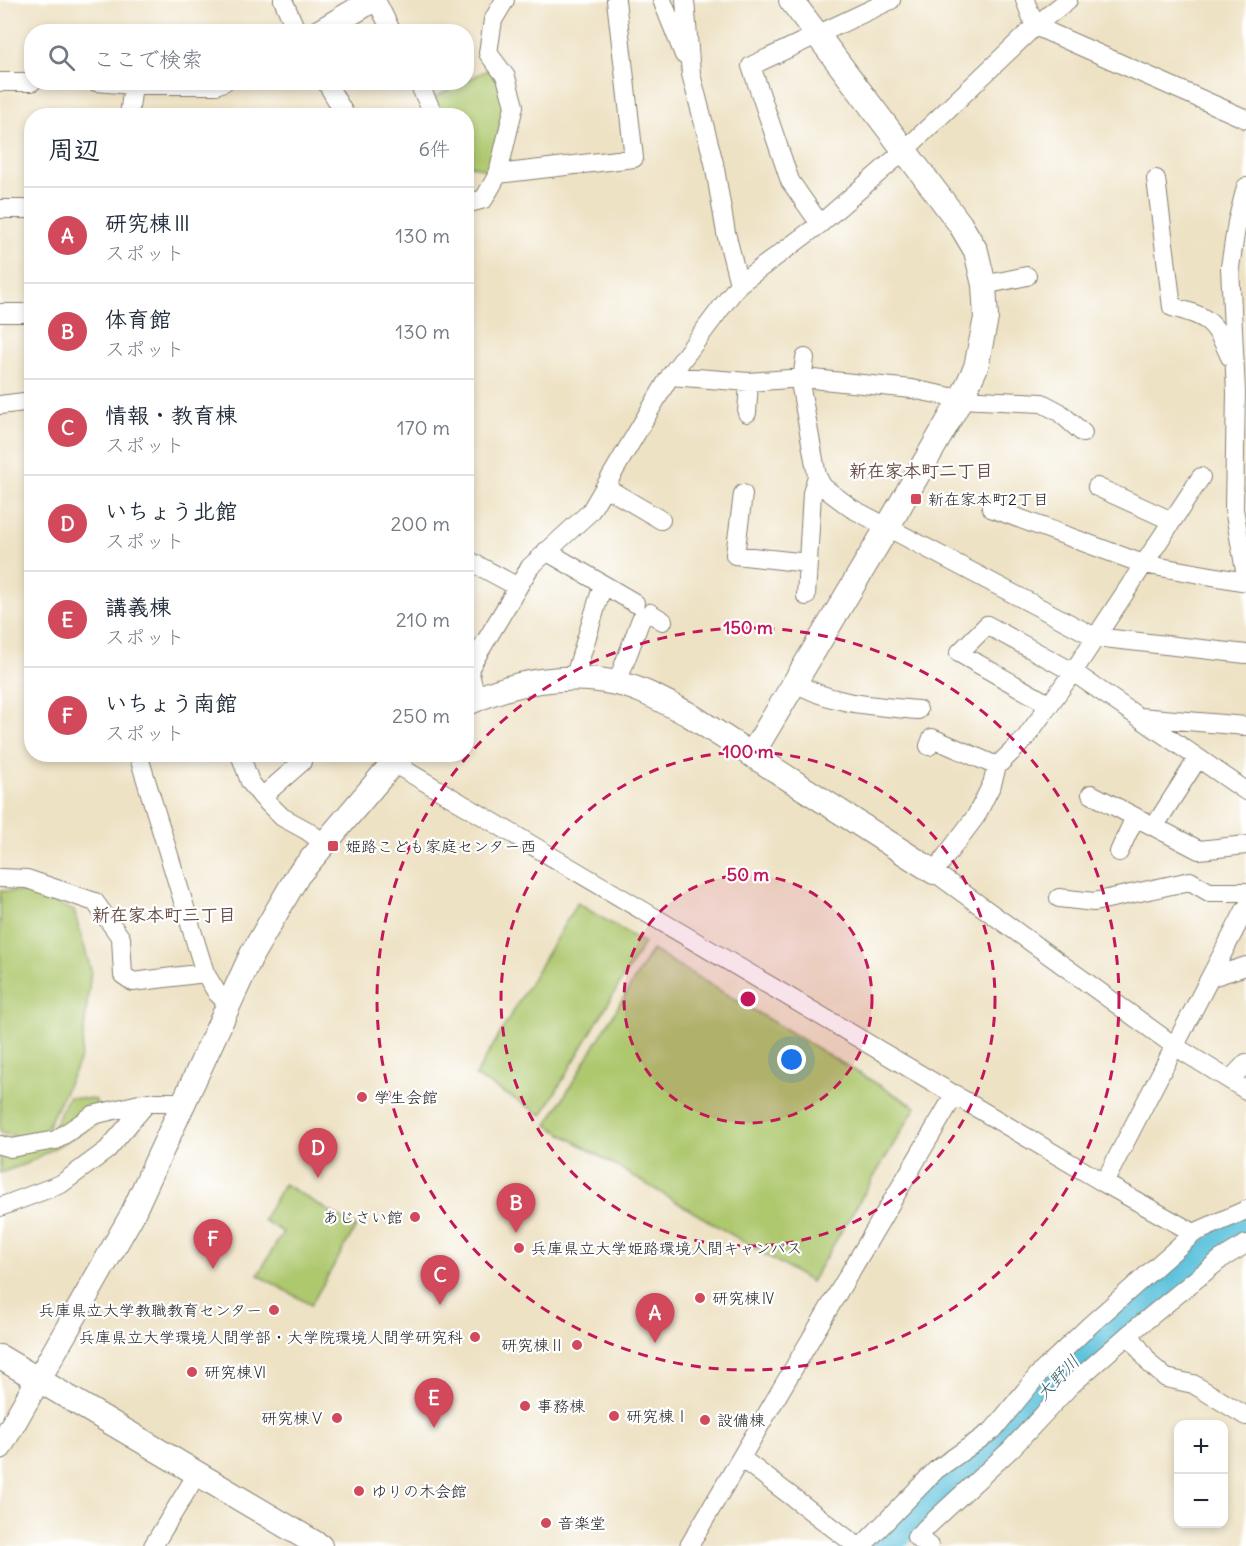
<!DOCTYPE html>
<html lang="ja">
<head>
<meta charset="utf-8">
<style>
	:root { --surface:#fff; --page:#f6f6f7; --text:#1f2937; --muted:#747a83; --line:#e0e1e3; --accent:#d1495b }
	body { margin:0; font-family:Delius,"Klee One",sans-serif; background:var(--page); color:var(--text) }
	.controls { position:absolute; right:18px; bottom:18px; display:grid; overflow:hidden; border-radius:12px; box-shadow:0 3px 9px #0003 }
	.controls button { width:54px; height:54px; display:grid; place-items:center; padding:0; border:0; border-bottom:2px solid var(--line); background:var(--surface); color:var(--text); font:30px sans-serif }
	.you { position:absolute; left:792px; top:1060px; width:21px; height:21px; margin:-15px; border:4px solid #fff; border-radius:50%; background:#1a73e8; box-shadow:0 0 0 9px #1a73e833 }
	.badge { display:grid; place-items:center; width:39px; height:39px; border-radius:50%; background:var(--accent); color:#fff; font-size:20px; font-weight:700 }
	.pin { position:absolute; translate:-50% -50px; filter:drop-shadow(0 2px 3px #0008) }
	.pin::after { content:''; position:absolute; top:32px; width:21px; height:18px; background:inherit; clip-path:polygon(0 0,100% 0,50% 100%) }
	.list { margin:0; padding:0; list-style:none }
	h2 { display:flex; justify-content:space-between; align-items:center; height:78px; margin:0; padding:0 24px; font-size:26px }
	h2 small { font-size:20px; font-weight:400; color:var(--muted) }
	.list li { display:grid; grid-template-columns:39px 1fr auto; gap:18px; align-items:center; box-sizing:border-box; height:96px; padding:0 24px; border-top:2px solid var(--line) }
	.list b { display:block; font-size:22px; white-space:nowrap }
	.list p { margin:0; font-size:20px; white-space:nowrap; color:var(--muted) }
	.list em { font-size:20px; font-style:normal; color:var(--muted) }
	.icon { flex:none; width:33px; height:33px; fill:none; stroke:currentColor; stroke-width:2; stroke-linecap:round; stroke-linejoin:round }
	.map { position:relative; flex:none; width:1246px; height:1546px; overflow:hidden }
	.search { position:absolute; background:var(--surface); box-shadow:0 3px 9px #0003; left:24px; top:24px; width:450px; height:66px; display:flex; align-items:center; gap:15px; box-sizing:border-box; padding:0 21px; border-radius:24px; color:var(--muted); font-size:22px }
	.panel { position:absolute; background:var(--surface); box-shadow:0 3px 9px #0003; left:24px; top:108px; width:450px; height:654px; border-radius:24px }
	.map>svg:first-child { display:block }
</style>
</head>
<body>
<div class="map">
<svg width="1246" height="1546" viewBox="0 0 1246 1546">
	<rect width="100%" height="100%" fill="#fff"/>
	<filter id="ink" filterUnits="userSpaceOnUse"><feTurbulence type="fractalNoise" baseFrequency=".0167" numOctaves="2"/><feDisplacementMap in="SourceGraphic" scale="12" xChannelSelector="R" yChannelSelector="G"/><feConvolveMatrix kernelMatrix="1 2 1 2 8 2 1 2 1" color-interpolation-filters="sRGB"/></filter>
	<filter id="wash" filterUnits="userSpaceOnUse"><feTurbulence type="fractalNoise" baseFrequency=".008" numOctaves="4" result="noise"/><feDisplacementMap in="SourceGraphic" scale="24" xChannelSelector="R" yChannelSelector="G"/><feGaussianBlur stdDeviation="1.35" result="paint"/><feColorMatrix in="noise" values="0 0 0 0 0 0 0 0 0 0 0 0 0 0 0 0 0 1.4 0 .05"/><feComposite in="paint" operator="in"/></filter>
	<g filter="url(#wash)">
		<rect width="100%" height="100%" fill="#eee2c4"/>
		<path fill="#aec86e" stroke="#657245" stroke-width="1.5" d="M489 69 506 93 507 108 489 171 467 164 466 116 439 115 433 98Z
			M0 891 28 892 74 911 91 970 81 1057 44 1134 51 1132 68 1097 96 1100V1124L28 1163 0 1173V1138L5 1139 26 1138 0 1133Z
			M577 903 644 943 542 1115 475 1076Z
			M652 950 916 1107 811 1282 547 1125Z
			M284 1184 356 1227 311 1305 258 1275 283 1232 263 1220Z"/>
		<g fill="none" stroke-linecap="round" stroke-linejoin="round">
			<path stroke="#5fc2dd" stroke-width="30" d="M883 1546 999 1442 1098 1336 1246 1226"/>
		</g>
	</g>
	<g filter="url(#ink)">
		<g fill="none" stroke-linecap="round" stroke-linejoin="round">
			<defs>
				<path id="minor" d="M283 0 297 32
					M376 0 392 32
					M662 0 684 55
					M685 0 691 74 714 163 726 233 739 284
					M1025 0 1035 26 1246 119
					M0 82H32
					M96 82 133 85H216L224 82
					M326 82 346 116
					M418 82 432 111 431 116
					M129 116 133 85
					M498 174 634 158 616 0
					M1156 179 1172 307C1210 317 1215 322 1230 357
					M1246 187 1237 222 1230 267 1236 392 1234 509 1246 576
					M466 200 473 202 484 199 498 174 514 106 506 77 488 53 493 20 505 0
					M0 209H32
					M820 224 790 181 751 66 891 0
					M984 285 1027 276
					M0 313H32
					M805 358 801 388 817 476 823 487 851 508 1095 637 1246 654
					M670 376 749 382 803 378 912 389 961 399 1042 403 1059 412 1083 433
					M0 405 32 401
					M747 413 749 382
					M1201 477 1073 672 1024 740 997 766 992 784 976 816 934 872 1176 1047 1246 1090
					M605 487 661 520
					M1097 487 1172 521
					M743 494 735 555 808 563
					M991 508 1143 564 1246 582
					M546 551 635 603
					M466 559 518 587
					M806 596 812 493 817 476
					M574 679 603 584
					M795 682C830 705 878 706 918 710
					M617 683 641 619 650 613 663 621
					M476 699 469 669 530 567 590 512 670 376 739 284 820 224 905 150 1035 26 1068 0
					M1050 705 959 653 987 625 1073 672 1246 791
					M1140 717 1246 726
					M929 746 932 738 997 766
					M138 754 205 973 217 993 229 1005
					M240 754 250 782 262 797 282 817 306 830 324 843
					M393 763 1104 1183 1194 1233
					M1091 794 1199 850 1246 845
					M262 797 302 762
					M1154 827 1198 758
					M1119 852 1135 817
					M0 878 27 879 95 902 121 938 123 975 133 982 205 973
					M1059 898 1094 902 1190 881 1209 892H1246
					M1212 977 1246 966
					M1230 1080 1246 1063
					M0 1145 11 1148 56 1140 93 1115 148 1102
					M1104 1183 1246 908
					M0 1207 61 1184 107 1150 148 1102H183
					M1129 1334 1151 1365 1166 1378 1193 1384 1246 1416
					M741 1458 857 1546
					M153 1546 197 1474
					M689 1546 955 1094
					M862 1546 936 1470 993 1430 1038 1375 1089 1326 1194 1233 1246 1210
					M929 1546 916 1537 1011 1449 1070 1386 1129 1334 1221 1259 1246 1244"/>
				<path id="tertiary" d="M319 32 373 0
					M466 704C511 682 567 672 616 683 641 688 665 702 688 714L934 872
					M752 754 887 528 961 399 976 367 986 318 984 285 976 251 960 224 791 0
					M0 1357 320 1546
					M0 1447 131 1217 252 954 298 875 393 763 403 754"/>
			</defs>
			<use href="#minor" stroke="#857f70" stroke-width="20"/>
			<use href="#tertiary" stroke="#857f70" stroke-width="26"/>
			<use href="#minor" stroke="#fff" stroke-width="18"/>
			<use href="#tertiary" stroke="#fff" stroke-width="24"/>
		</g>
	</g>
	<circle cx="748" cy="999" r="124" fill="#c2185b" fill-opacity=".12"/>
	<g fill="none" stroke="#c2185b" stroke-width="3" stroke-dasharray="10 8">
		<circle cx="748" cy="999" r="124"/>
		<circle cx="748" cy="999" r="247"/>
		<circle cx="748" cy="999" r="371"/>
	</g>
	<g fill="#d1495b" stroke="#fff" stroke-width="2">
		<rect x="910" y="493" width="12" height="12" rx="3"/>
		<rect x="327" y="840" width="12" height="12" rx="3"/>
		<circle cx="362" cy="1097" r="6"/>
		<circle cx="415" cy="1217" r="6"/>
		<circle cx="519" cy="1248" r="6"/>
		<circle cx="700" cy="1298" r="6"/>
		<circle cx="274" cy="1310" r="6"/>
		<circle cx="475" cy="1337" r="6"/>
		<circle cx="577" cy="1345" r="6"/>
		<circle cx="192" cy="1372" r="6"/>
		<circle cx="525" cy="1406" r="6"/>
		<circle cx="614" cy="1416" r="6"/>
		<circle cx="337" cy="1418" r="6"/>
		<circle cx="705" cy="1420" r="6"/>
		<circle cx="359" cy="1491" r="6"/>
		<circle cx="546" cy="1523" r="6"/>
	</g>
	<g text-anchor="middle" stroke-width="4.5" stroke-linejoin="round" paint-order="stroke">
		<g font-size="16" fill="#1c1c1c" stroke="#fff" text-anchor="start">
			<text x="928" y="505">新在家本町2丁目</text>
			<text x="345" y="852">姫路こども家庭センター西</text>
			<text x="374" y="1103">学生会館</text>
			<text x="403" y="1223" text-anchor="end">あじさい館</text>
			<text x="531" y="1254">兵庫県立大学姫路環境人間キャンパス</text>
			<text x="712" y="1304">研究棟Ⅳ</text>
			<text x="262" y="1316" text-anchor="end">兵庫県立大学教職教育センター</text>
			<text x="463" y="1343" text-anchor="end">兵庫県立大学環境人間学部・大学院環境人間学研究科</text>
			<text x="565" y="1351" text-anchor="end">研究棟Ⅱ</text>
			<text x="204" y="1378">研究棟Ⅵ</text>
			<text x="537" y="1412">事務棟</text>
			<text x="626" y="1422">研究棟Ⅰ</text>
			<text x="325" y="1424" text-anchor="end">研究棟Ⅴ</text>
			<text x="717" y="1426">設備棟</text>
			<text x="371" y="1497">ゆりの木会館</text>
			<text x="558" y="1529">音楽堂</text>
		</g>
		<g font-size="18" font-weight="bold" fill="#664c44" stroke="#fff">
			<text x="921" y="477">新在家本町二丁目</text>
			<text x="164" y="921">新在家本町三丁目</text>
		</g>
		<g font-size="18" font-style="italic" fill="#375e69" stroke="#fff">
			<text transform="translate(1058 1378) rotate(-47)" y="6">大野川</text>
		</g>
	</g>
	<circle cx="748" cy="999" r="9" fill="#c2185b" stroke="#fff" stroke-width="3"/>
	<g font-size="18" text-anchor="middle" font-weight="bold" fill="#c2185b" stroke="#fff" stroke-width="4.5" stroke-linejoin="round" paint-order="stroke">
		<text x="748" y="634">150 m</text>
		<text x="748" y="758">100 m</text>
		<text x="748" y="881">50 m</text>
	</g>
</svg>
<div class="controls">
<button>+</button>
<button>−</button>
</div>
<div class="you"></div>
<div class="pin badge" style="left:655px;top:1343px">A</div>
<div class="pin badge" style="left:516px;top:1233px">B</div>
<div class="pin badge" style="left:440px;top:1305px">C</div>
<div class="pin badge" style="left:318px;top:1178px">D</div>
<div class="pin badge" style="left:434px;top:1428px">E</div>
<div class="pin badge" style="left:213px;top:1269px">F</div>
<div class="search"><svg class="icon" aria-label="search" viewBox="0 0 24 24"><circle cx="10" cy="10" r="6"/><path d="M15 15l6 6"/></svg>ここで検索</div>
<section class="panel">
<h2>周辺<small>6件</small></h2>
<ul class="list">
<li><span class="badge">A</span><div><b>研究棟Ⅲ</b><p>スポット</p></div><em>130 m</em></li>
<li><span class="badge">B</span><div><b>体育館</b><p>スポット</p></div><em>130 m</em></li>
<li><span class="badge">C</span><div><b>情報・教育棟</b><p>スポット</p></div><em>170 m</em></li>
<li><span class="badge">D</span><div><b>いちょう北館</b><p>スポット</p></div><em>200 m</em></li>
<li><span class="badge">E</span><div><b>講義棟</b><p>スポット</p></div><em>210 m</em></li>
<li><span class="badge">F</span><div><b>いちょう南館</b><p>スポット</p></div><em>250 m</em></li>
</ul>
</section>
</div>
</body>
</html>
